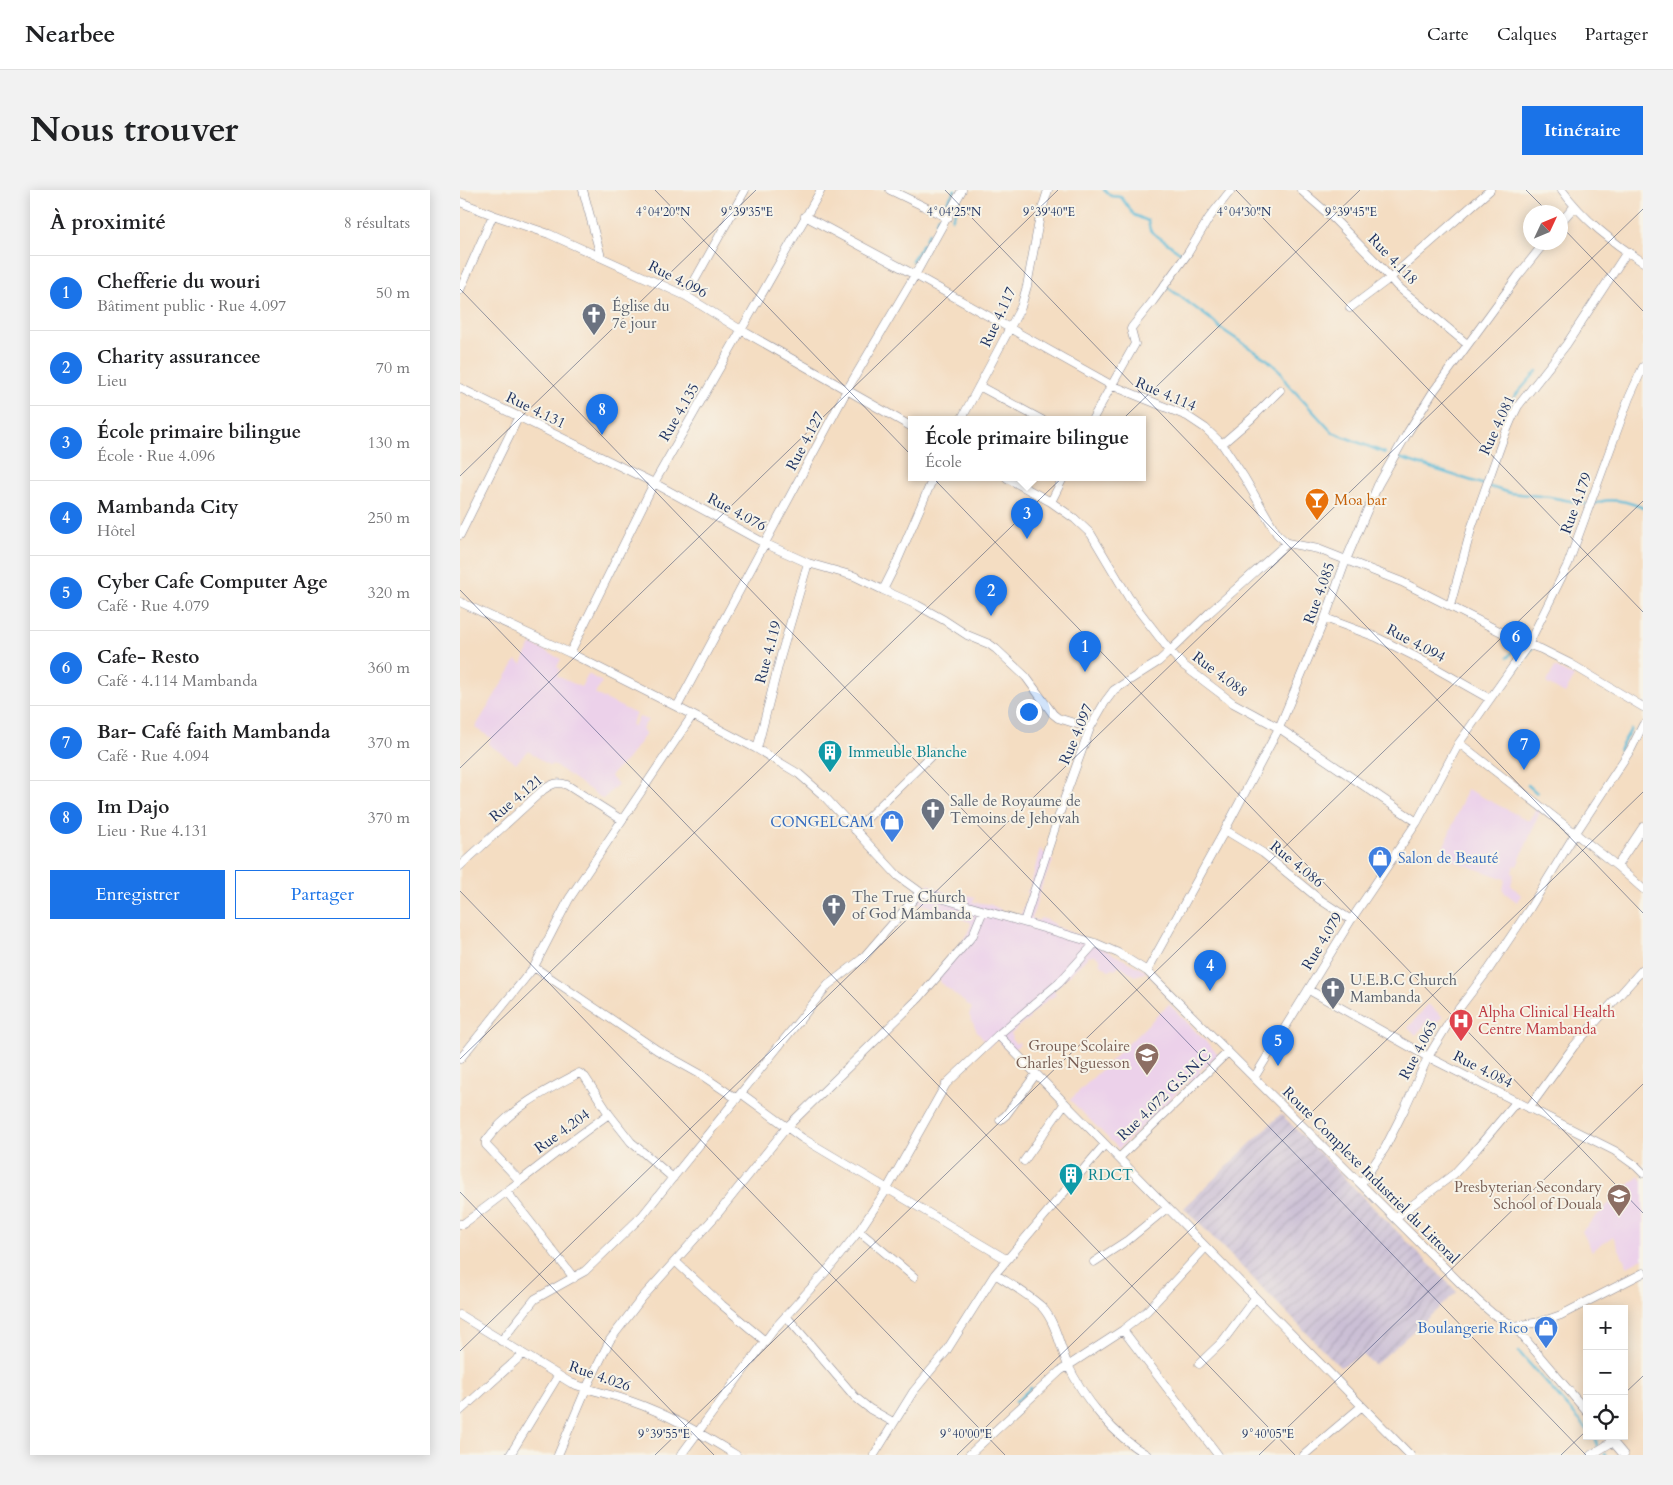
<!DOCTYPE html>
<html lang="fr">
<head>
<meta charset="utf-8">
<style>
	:root { --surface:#fff; --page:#f2f2f2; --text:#202124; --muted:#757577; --line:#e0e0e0; --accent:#1a73e8 }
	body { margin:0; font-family:Cardo,serif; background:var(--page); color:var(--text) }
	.controls { position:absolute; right:15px; bottom:15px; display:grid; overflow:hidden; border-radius:0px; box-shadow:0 2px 12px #0003 }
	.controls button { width:45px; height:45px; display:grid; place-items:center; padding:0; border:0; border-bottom:1px solid var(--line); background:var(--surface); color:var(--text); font:25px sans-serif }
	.compass { position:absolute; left:1063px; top:15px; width:45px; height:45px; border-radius:50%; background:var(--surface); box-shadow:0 2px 12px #0003; rotate:46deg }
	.you { position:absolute; left:568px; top:521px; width:18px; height:18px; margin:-12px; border:4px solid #fff; border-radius:50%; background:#1a73e8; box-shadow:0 0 0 8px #1a73e833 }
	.badge { display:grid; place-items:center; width:32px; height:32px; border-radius:50%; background:var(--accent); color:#fff; font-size:16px; font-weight:700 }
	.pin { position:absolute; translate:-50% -41px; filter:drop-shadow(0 1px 2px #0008) }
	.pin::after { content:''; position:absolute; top:26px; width:18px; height:15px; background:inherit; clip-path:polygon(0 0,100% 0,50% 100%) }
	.popup { position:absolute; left:448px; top:226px; width:238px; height:65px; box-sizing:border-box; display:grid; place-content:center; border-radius:0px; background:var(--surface); filter:drop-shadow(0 1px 4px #0005); font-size:16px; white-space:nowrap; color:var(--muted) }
	.popup b { font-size:19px; color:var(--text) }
	.popup::after { content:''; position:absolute; left:50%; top:100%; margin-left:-10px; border:10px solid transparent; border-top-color:var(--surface) }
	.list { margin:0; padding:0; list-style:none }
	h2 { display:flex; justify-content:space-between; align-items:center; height:65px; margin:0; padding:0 20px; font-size:21px }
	h2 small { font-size:16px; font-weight:400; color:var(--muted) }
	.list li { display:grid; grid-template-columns:32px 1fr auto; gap:15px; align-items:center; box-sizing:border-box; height:75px; padding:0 20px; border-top:1px solid var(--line) }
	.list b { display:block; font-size:19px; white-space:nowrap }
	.list p { margin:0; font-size:16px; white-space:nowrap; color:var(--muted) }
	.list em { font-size:16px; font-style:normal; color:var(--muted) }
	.actions { display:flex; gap:10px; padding:15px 20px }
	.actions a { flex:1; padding:11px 0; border:1px solid var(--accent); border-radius:0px; text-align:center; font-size:18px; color:var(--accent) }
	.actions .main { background:var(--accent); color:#fff }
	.icon { flex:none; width:28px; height:28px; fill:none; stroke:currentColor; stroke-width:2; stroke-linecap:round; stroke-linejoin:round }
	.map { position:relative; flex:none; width:1183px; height:1265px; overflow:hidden; border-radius:0px }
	header { display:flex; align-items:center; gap:30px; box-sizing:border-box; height:70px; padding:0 25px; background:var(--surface); border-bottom:1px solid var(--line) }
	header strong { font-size:24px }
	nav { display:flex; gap:28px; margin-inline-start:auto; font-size:18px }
	.intro { display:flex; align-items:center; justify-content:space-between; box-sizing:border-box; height:120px; padding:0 30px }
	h1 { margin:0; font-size:35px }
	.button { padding:12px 22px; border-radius:0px; background:var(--accent); color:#fff; font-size:18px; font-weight:700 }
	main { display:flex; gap:30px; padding:0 30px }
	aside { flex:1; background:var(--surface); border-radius:0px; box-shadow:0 2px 12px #0003 }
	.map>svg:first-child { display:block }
</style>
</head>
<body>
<header>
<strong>Nearbee</strong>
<nav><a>Carte</a><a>Calques</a><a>Partager</a></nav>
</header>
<div class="intro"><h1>Nous trouver</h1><a class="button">Itinéraire</a></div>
<main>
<aside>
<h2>À proximité<small>8 résultats</small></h2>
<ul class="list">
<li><span class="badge">1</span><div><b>Chefferie du wouri</b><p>Bâtiment public · Rue 4.097</p></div><em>50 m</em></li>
<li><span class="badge">2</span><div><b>Charity assurancee</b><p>Lieu</p></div><em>70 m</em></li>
<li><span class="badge">3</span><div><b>École primaire bilingue</b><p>École · Rue 4.096</p></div><em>130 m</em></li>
<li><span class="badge">4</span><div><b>Mambanda City</b><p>Hôtel</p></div><em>250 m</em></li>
<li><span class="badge">5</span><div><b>Cyber Cafe Computer Age</b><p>Café · Rue 4.079</p></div><em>320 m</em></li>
<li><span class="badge">6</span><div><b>Cafe- Resto</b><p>Café · 4.114 Mambanda</p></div><em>360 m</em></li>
<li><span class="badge">7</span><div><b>Bar- Café faith Mambanda</b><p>Café · Rue 4.094</p></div><em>370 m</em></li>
<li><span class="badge">8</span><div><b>Im Dajo</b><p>Lieu · Rue 4.131</p></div><em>370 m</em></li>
</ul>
<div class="actions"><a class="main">Enregistrer</a><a>Partager</a></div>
</aside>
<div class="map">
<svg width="1183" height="1265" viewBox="0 0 1183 1265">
	<defs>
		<pattern id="industrial-furrows" width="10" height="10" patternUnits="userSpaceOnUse" patternTransform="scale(1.25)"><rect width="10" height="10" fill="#cbbfd5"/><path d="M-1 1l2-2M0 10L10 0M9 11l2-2" fill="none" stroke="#aea4b9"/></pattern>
	</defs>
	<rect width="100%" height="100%" fill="#f7f3e8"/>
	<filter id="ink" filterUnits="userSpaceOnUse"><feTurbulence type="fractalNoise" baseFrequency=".02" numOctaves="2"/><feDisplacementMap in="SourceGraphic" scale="10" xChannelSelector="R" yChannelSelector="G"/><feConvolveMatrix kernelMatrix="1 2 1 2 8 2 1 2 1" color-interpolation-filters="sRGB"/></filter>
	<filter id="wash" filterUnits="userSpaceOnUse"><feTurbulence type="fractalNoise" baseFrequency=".0096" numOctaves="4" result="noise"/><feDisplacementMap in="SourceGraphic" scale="20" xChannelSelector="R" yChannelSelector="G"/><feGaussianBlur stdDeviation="1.12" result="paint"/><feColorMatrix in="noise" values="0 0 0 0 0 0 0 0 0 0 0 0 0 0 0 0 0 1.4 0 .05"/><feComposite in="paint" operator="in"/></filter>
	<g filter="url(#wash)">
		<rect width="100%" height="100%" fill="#f4ddc2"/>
		<path fill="#ecd1ea" d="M71 454 101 469 97 477 100 479 97 486 121 497 128 484 142 492 135 504 176 524 171 535 174 536 179 527 188 530 182 539 186 544 167 569 150 586 158 594 143 609 100 579 92 574 90 576 68 561 56 573 28 554 31 548 15 538 56 470 62 474Z
			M1095 477 1114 487 1105 504 1086 493Z
			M1007 599 1069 631 1077 617 1081 620 1057 676 1054 675 1052 683 1054 684 1051 695 1061 705 1057 712 1045 703 1043 700 1045 689 980 666Z
			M580 659 593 671 582 695 572 728 578 731 581 728 591 732 595 734V736L619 746 687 782 675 786 659 775 655 780 651 779 650 781 639 773 641 770 637 767 633 765 631 767 629 766 594 800 596 805 586 811 569 826 570 828 565 833 563 832 551 844 553 847 551 849 556 854 558 852 560 854 550 863 537 849 528 857 517 841 509 825 512 818 481 793 477 783 483 773 486 771 490 764 494 763 502 752 508 742 511 734 510 732 454 711 456 702 469 694 494 707 496 705 506 709 507 705 515 707 513 712 529 714 540 719 542 724 559 730 569 703 566 702 570 698Z
			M709 814 758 864 745 877 739 881 741 883 733 891 731 889 659 959 610 910Z
			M968 814 983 827 975 835 969 830 956 845 948 838Z
			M1179 986 1183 991V1068L1167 1076 1153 1046 1132 1061 1122 1041 1157 1005Z"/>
		<path fill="url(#industrial-furrows)" d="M821 924 997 1102 915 1175 903 1165 880 1177 724 1018Z"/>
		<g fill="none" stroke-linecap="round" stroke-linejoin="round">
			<path stroke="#59b9d7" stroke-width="2.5" d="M644 0 651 6 661 7 674 25 688 31 690 40 693 43 724 65
				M485 16 495 0
				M492 29 500 11
				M476 32 479 26
				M465 50 469 43
				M452 71 463 54
				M706 96 753 131 760 138 808 170 821 182
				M822 184 826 192 872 242 925 263
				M1062 198 1077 181
				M1054 207 1061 199
				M936 267 1025 295
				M1027 296 1050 303 1090 307 1126 314
				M1135 314C1148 306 1170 312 1183 318
				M1048 467 1058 454 1057 453
				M1055 481 1072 458
				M1159 560 1171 539
				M1068 595 1077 603
				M1059 1162 1127 1239
				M556 1212 571 1198
				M1133 1246 1136 1249 1137 1256
				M1145 1264 1146 1265"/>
		</g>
	</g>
	<g filter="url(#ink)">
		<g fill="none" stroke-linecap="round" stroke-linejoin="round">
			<defs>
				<path id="street" d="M123 0 141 67
					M430 0 488 28
					M841 0 874 29 919 75 937 96 1007 154
					M1102 0C1122 28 1154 54 1183 72
					M0 12 33 25 89 44 226 106 281 140 452 237
					M345 26 455 85 651 195 727 226 745 238 762 254 784 287 817 344 827 353 858 359 942 392 1061 452 1081 459 1111 474 1183 517
					M1100 33 1114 17
					M0 100 33 25
					M226 106 285 0
					M890 118 930 88 1030 0
					M519 196 582 230
					M0 198 194 293 306 354 348 373 394 386 423 400 436 374 473 288
					M501 230 561 117 567 96 580 26 588 0
					M632 230 675 154 671 139 672 137 693 111 728 63 749 28 771 0
					M762 254 791 229 820 200
					M547 288 591 312 603 288
					M591 312 615 329 631 344 669 408 710 461 723 475 773 513 819 538 957 632
					M0 345 59 226
					M423 400 457 415 484 430 507 445 529 454 536 459 566 487 593 524 598 528 630 538
					M0 412 110 463 217 517 297 559 339 584 363 605 438 686 460 702 635 753 658 763 687 781 1018 1111 1033 1124 1054 1136 1127 1222
					M990 416 1012 336 1043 249 1051 230 1058 216 1106 155 1167 62
					M865 428 916 447 954 466 1030 509
					M110 463 194 293 361 0
					M217 517 387 200 455 85 502 0
					M999 553 1157 676 1183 699
					M297 559 321 465 348 373
					M395 640 474 563
					M765 640 803 663 859 709 891 730
					M0 676 83 600C92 594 97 591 107 595L162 630
					M1157 676 1183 637
					M564 732 605 607 630 538 645 512 654 500 698 472 710 461 749 423 827 353
					M74 777 197 860 240 884 277 909
					M687 781 765 640 819 538 865 428 886 370 918 295 948 242 973 202 1058 86 1085 52
					M849 800 968 867 1155 961 1176 976 1183 983
					M538 845 950 1265
					M0 869 74 777 109 709 232 526
					M794 888 891 730 957 632 999 553 1068 455 1108 374 1169 208 1183 177
					M282 904 342 948 546 1069
					M1069 918 1114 856 1183 779
					M540 930 546 925 576 884
					M659 968 768 862
					M564 971 605 913
					M60 991 26 955V951C49 919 85 901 119 883L125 887 149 924
					M901 994 925 958 944 920 968 867 991 829 1029 779 1070 718 1115 644 1171 559 1183 535
					M47 1002 114 1088
					M935 1028 994 984 1014 962 1057 911
					M0 1034H3C53 998 99 959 149 924L171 952 213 988
					M399 1041 454 1087
					M215 1071 262 1115 305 1151
					M634 1072 668 1050 707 1018
					M535 1084C550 1094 568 1104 582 1117 595 1131 600 1156 607 1173 623 1208 654 1246 687 1265
					M0 1125 111 1193C131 1201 151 1204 170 1211 208 1224 242 1244 276 1265
					M326 1126 395 1207 410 1219 433 1232
					M1054 1136 1081 1132 1101 1125 1183 1083
					M663 1140 758 1265
					M41 1151 75 1109 125 1081 182 1026 368 795 402 769 460 702
					M739 1174 762 1152 795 1108
					M0 1221 63 1164
					M1148 1246 1164 1265
					M50 1265 98 1186
					M98 1265 126 1199 150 1150 182 1108 259 1022 327 937 459 808 513 745 523 721
					M221 1265 315 1138 370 1077 399 1041 427 999 486 894 538 845 599 793 635 753
					M414 1265 453 1202 485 1163 535 1084 645 954
					M509 1265 600 1181 663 1140 687 1121 746 1057
					M844 1265 902 1216
					M1131 1265 1152 1252"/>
			</defs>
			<use href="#street" stroke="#888690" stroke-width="9"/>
			<use href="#street" stroke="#fff" stroke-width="8"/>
		</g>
	</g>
	<path fill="none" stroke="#1b2f5e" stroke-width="1" stroke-opacity="0.45" d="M195 0 1183 1023M485 0 1183 723M776 0 1183 422M1066 0 1088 22M1100 35 1183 121M0 99 1126 1265M0 286 296 0M0 400 835 1265M0 578 598 0M0 701 545 1265M0 869 900 0M0 1002 254 1265M0 1161 1183 19M1164 1204 1183 1186M195 1265 1183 311M497 1265 1183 602M799 1265 1183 894M1101 1265 1127 1240"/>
	<defs>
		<symbol id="church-pin" viewBox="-11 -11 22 30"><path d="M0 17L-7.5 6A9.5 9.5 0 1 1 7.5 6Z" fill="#6b7280" stroke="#f7f3e8"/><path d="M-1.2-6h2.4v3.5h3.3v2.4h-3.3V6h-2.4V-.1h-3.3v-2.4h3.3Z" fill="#fff"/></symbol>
		<symbol id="bar-pin" viewBox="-11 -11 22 30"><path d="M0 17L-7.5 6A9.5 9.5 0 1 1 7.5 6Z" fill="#e8710a" stroke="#f7f3e8"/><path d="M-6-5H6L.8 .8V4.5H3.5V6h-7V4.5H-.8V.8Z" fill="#fff"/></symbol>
		<symbol id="building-pin" viewBox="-11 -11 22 30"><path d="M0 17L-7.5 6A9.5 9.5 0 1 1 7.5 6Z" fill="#0f9aa8" stroke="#f7f3e8"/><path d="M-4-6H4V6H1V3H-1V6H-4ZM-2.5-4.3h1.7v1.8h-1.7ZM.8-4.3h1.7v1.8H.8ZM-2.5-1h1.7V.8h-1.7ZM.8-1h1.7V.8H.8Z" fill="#fff"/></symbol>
		<symbol id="shop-pin" viewBox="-11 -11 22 30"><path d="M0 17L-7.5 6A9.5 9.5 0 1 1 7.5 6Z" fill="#3f7fe0" stroke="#f7f3e8"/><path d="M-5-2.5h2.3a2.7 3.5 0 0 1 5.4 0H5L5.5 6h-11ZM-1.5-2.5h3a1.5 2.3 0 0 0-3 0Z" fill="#fff"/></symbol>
		<symbol id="hospital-pin" viewBox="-11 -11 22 30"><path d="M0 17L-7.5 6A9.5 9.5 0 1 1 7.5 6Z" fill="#e0444e" stroke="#f7f3e8"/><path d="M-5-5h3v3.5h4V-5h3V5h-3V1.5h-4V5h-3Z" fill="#fff"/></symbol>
		<symbol id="school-pin" viewBox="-11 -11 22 30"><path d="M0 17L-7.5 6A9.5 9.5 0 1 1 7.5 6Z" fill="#8d6e63" stroke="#f7f3e8"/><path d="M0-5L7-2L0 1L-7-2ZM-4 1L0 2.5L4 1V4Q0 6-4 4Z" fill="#fff"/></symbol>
	</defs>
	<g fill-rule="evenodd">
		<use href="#church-pin" x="120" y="111" width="28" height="38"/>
		<use href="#bar-pin" x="843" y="296" width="28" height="38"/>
		<use href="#building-pin" x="356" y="548" width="28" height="38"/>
		<use href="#church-pin" x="459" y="606" width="28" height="38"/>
		<use href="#shop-pin" x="418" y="618" width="28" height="38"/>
		<use href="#shop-pin" x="906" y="654" width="28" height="38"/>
		<use href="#church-pin" x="360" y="702" width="28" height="38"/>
		<use href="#church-pin" x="859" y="785" width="28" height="38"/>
		<use href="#hospital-pin" x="987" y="817" width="28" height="38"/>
		<use href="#school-pin" x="673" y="851" width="28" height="38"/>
		<use href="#building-pin" x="597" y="971" width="28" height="38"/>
		<use href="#school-pin" x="1145" y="992" width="28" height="38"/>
		<use href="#shop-pin" x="1072" y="1124" width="28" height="38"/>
	</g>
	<g text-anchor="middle" stroke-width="4" stroke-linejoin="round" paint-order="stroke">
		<g font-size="15" fill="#1b2f5e" stroke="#f7f3e8">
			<text transform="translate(933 69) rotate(46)" y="5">Rue 4.118</text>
			<text transform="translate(218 89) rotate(27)" y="5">Rue 4.096</text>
			<text transform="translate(538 127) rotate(-65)" y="5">Rue 4.117</text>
			<text transform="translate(706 204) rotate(23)" y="5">Rue 4.114</text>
			<text transform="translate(76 220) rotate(26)" y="5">Rue 4.131</text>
			<text transform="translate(219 222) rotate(-60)" y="5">Rue 4.135</text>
			<text transform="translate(1037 235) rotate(-65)" y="5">Rue 4.081</text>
			<text transform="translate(345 251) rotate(-62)" y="5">Rue 4.127</text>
			<text transform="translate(1116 313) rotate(-70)" y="5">Rue 4.179</text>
			<text transform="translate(277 322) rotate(28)" y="5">Rue 4.076</text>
			<text transform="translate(859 403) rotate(-70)" y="5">Rue 4.085</text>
			<text transform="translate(956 453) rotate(28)" y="5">Rue 4.094</text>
			<text transform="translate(308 462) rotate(-75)" y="5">Rue 4.119</text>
			<text transform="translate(760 484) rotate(37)" y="5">Rue 4.088</text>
			<text transform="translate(616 544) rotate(-67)" y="5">Rue 4.097</text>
			<text transform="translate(56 608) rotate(-40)" y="5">Rue 4.121</text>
			<text transform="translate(837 674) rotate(39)" y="5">Rue 4.086</text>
			<text transform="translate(862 751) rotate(-59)" y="5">Rue 4.079</text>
			<text transform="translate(958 860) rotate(-62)" y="5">Rue 4.065</text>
			<text transform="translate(1023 879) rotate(27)" y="5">Rue 4.084</text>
			<text transform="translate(704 905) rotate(-44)" y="5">Rue 4.072 G.S.N.C</text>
			<text transform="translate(102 941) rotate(-36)" y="5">Rue 4.204</text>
			<text transform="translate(911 985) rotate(45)" y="5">Route Complexe Industriel du Littoral</text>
			<text transform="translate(140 1186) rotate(19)" y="5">Rue 4.026</text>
		</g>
		<g font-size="15" fill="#5b616d" stroke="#f7f3e8" text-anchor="start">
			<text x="152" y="121">Église du<tspan x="152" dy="17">7e jour</tspan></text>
			<text x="490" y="616">Salle de Royaume de<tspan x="490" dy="17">Temoins de Jehovah</tspan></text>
			<text x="392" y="712">The True Church<tspan x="392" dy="17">of God Mambanda</tspan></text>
			<text x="890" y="795">U.E.B.C Church<tspan x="890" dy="17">Mambanda</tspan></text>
		</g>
		<g font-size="15" fill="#c56008" stroke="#f7f3e8" text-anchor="start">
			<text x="874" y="315">Moa bar</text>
		</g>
		<g font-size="15" fill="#0d838f" stroke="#f7f3e8" text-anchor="start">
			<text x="388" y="567">Immeuble Blanche</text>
			<text x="628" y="990">RDCT</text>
		</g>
		<g font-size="15" fill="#366cbe" stroke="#f7f3e8" text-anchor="end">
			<text x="414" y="637">CONGELCAM</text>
			<text x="938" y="673" text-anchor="start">Salon de Beauté</text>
			<text x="1068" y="1143">Boulangerie Rico</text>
		</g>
		<g font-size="15" fill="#be3a42" stroke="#f7f3e8" text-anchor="start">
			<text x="1018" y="827">Alpha Clinical Health<tspan x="1018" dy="17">Centre Mambanda</tspan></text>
		</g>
		<g font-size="15" fill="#785e54" stroke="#f7f3e8" text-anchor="end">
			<text x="670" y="861">Groupe Scolaire<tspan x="670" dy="17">Charles Nguesson</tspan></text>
			<text x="1142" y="1002">Presbyterian Secondary<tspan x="1142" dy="17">School of Douala</tspan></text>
		</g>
	</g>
	<g font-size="12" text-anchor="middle" fill="#1b2f5e" stroke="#f7f3e8" stroke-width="4" stroke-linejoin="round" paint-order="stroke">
		<text x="287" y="26">9°39'35"E</text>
		<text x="589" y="26">9°39'40"E</text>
		<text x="891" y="26">9°39'45"E</text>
		<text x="494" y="26">4°04'25"N</text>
		<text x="203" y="26">4°04'20"N</text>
		<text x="784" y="26">4°04'30"N</text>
		<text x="204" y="1248">9°39'55"E</text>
		<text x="506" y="1248">9°40'00"E</text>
		<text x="808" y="1248">9°40'05"E</text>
	</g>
</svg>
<div class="controls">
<button>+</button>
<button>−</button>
<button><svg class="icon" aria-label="locate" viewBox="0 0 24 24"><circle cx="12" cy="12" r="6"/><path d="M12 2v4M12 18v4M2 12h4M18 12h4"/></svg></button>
</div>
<svg class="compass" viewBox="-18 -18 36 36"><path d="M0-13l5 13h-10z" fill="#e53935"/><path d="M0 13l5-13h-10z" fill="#757577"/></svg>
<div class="you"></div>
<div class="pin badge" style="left:625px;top:482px">1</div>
<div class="pin badge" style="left:531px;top:426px">2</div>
<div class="pin badge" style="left:567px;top:349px">3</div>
<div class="popup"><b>École primaire bilingue</b>École</div>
<div class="pin badge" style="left:750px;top:801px">4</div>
<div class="pin badge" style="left:818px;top:876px">5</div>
<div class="pin badge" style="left:1056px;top:472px">6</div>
<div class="pin badge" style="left:1064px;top:580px">7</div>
<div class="pin badge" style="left:142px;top:245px">8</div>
</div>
</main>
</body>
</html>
